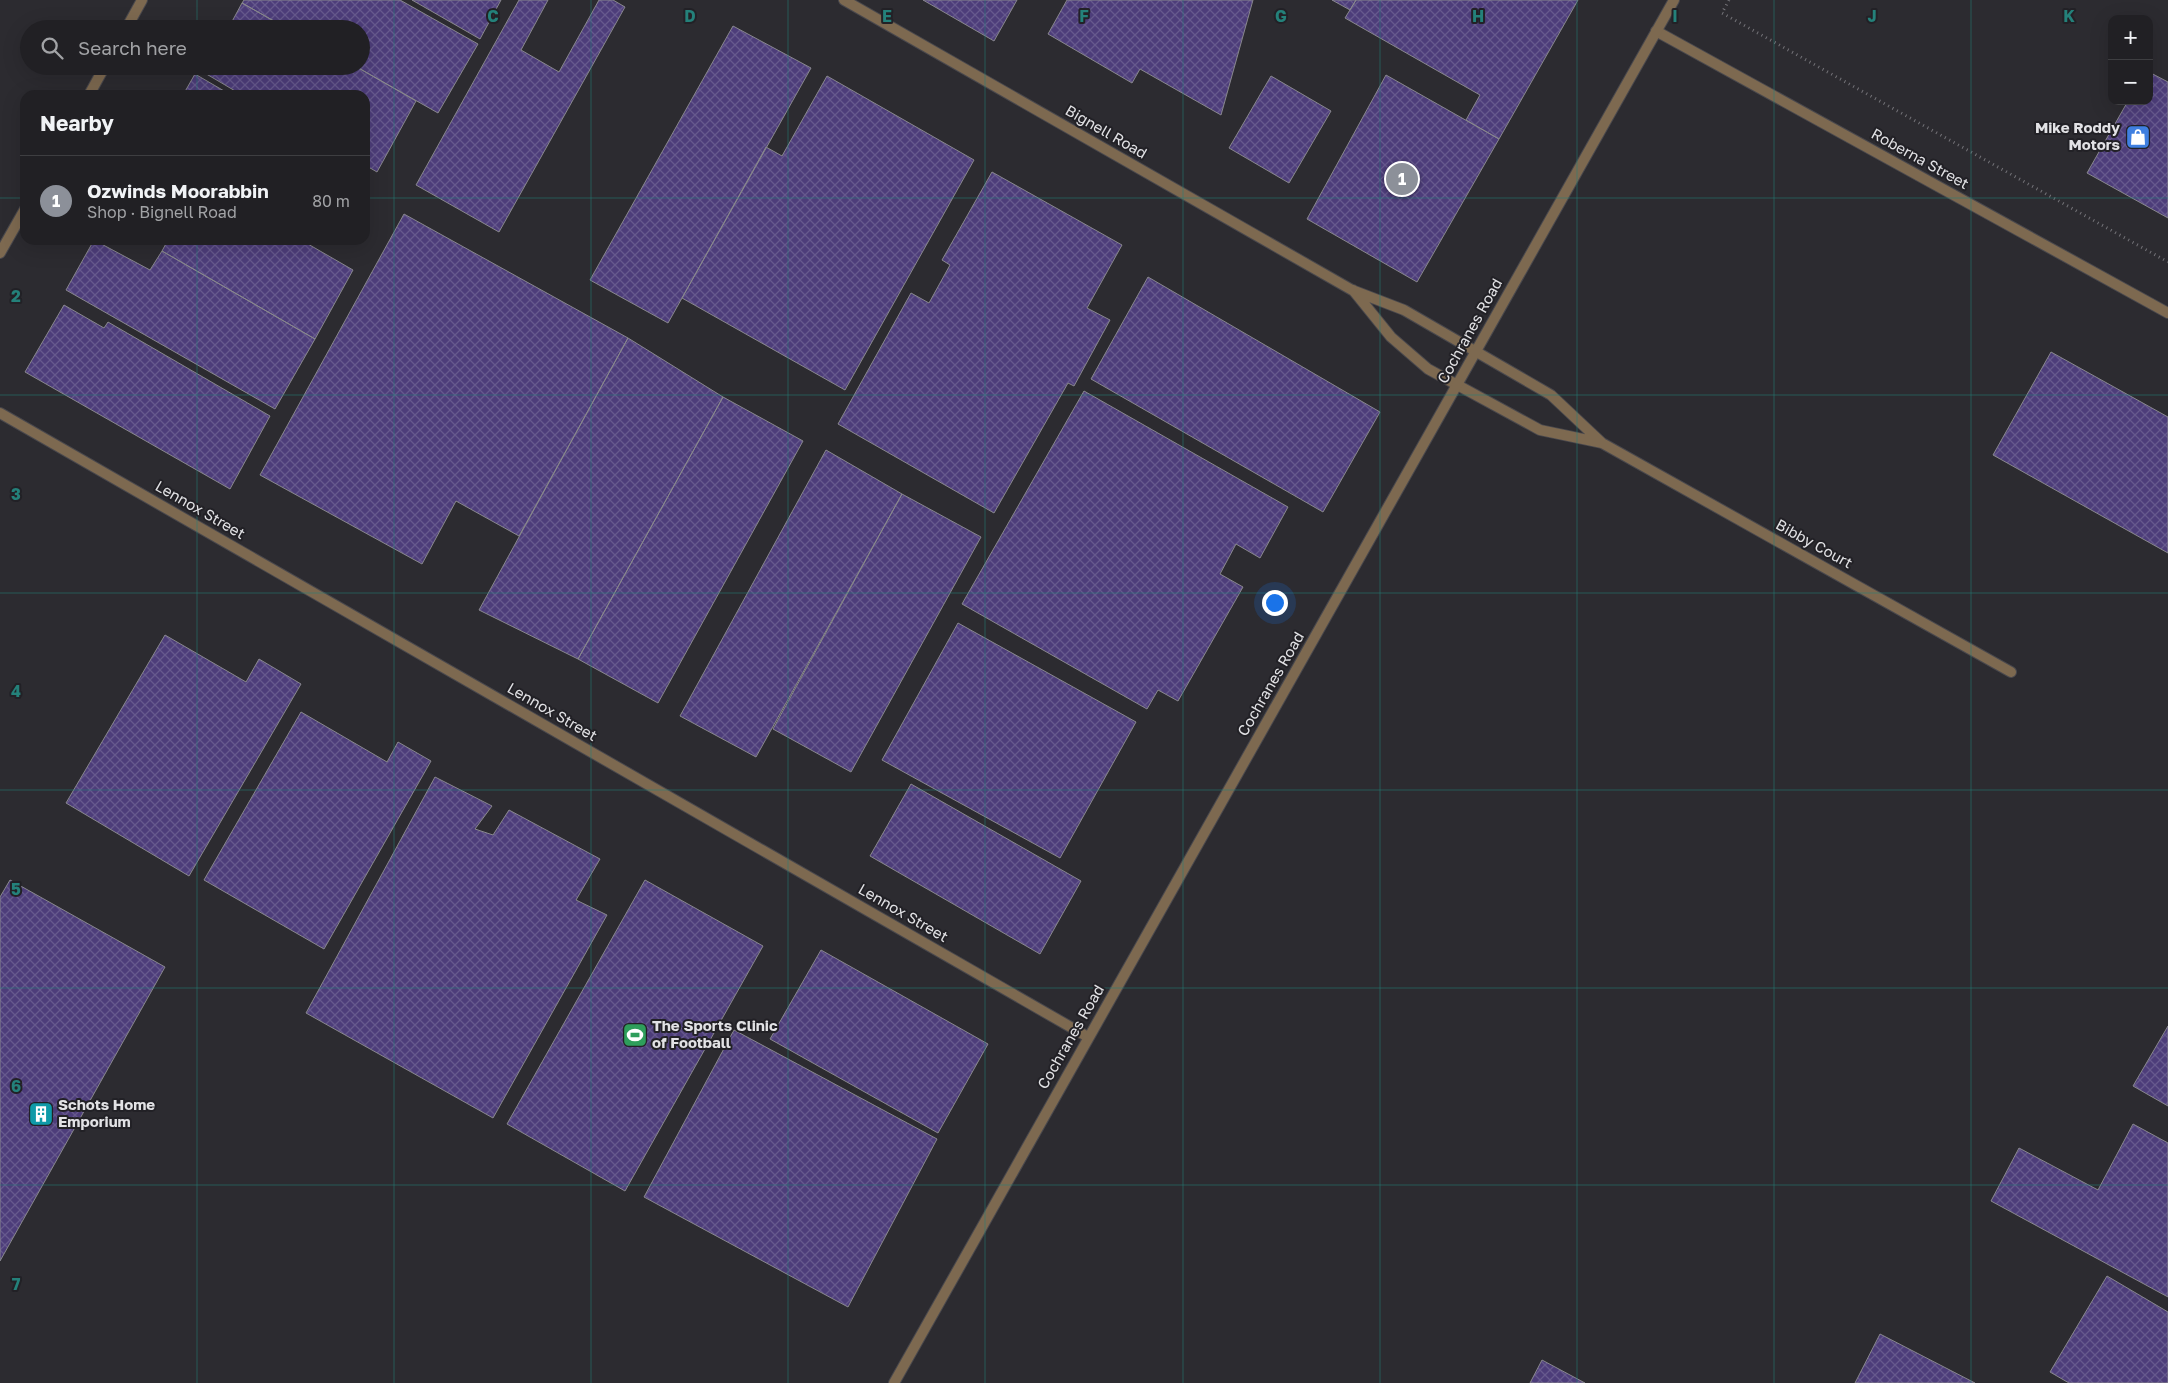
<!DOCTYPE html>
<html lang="en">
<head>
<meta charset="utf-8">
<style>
	:root { --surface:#212024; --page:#2d2d31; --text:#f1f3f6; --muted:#a2a3a6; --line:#3e3e41; --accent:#8c9099 }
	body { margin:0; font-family:"Golos Text",sans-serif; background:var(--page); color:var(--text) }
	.controls { position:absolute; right:15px; top:15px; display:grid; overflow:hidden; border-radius:10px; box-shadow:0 5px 20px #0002 }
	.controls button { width:45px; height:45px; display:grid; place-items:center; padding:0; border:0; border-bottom:1px solid var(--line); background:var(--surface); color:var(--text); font:25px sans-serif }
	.you { position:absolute; left:1274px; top:602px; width:18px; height:18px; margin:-12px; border:4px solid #fff; border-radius:50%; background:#1a73e8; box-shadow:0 0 0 8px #1a73e833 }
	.badge { display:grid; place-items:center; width:32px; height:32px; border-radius:50%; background:var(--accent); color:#fff; font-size:16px; font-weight:700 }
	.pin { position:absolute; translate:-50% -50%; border:2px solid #fff; box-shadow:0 1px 5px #0006 }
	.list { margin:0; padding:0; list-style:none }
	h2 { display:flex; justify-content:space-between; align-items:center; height:65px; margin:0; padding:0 20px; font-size:21px }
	h2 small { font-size:16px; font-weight:400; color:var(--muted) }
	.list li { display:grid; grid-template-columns:32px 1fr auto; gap:15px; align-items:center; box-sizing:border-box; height:90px; padding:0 20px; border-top:1px solid var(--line) }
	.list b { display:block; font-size:19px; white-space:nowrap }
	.list p { margin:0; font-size:16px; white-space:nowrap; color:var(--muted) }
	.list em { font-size:16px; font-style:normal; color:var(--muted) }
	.icon { flex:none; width:28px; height:28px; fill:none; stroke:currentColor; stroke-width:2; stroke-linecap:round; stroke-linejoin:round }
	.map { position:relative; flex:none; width:2168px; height:1383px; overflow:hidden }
	.search { position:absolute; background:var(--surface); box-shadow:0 5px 20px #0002; left:20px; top:20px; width:350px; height:55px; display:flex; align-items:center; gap:12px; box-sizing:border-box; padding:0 18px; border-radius:28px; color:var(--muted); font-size:19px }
	.panel { position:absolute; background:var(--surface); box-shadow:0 5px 20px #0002; left:20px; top:90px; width:350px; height:155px; border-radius:15px }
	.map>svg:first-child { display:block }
</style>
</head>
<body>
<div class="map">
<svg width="2168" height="1383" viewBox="0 0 2168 1383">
	<defs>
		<pattern id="building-cross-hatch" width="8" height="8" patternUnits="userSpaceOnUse" patternTransform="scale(1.25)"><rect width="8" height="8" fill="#4d3d7a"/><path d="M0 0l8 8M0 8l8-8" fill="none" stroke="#66598d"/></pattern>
	</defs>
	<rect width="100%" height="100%" fill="#2c2b30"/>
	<path fill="url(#building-cross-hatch)" stroke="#88878d" d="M244 0H400L478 44 438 113 355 66H361V29H288L242 3Z
		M412 0H501L480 39Z
		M519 0H548L521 50 559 72 599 0H613L625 7 499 232 416 185Z
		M923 0H1017L994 41Z
		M1067 0H1253L1221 115 1140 69 1132 83 1048 34Z
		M1332 0H1356L1350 10Z
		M1356 0H1578L1499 139 1466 120 1480 95 1345 18Z
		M242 3 288 29H228Z
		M733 26 811 68 668 323 590 280Z
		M206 66H355L416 101 377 172 365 165V95H242L203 72Z
		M2149 72 2168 82V218L2087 173 2128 101H2149Z
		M195 74 231 95H183Z
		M1386 75 1499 139 1417 282 1307 219Z
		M827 76 974 160 845 390 682 298 766 147 782 156Z
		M1271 76 1331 111 1289 183 1229 148Z
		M992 172 1122 245 1087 308 1110 320 1074 386 1068 383 994 513 838 424 911 293 929 303 950 265 942 260Z
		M404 214 628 338 519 536 456 501 422 564 260 475Z
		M94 240 150 270 162 251 315 339 275 409 66 290Z
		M168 240H301L353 270 315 339 162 251Z
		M1148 277 1380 412 1323 512 1091 379Z
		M64 305 104 328 108 322 270 416 230 489 25 372Z
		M628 338 723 397 578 659 479 610Z
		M2051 352 2168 417V553L1993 455Z
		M1084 391 1288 507 1260 558 1236 544 1220 574 1243 587 1178 701 1158 690 1147 709 962 604Z
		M723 397 803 441 658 703 578 659Z
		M826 450 902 494 756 757 680 716Z
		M902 494 981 537 851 772 773 729Z
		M958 623 1136 722 1060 858 882 760Z
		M165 635 246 682 259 659 301 684 189 876 66 803Z
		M301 712 387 762 398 742 431 761 324 949 204 880Z
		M435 777 492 806 475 829 493 835 509 810 600 859 576 900 607 915 493 1118 306 1013Z
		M911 784 1081 881 1040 954 870 856Z
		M10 880 165 967 0 1261V897Z
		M645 880 763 946 625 1191 507 1124Z
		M821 950 988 1044 938 1133 770 1039Z
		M2168 1026V1106L2133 1086Z
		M734 1030 937 1139 848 1307 644 1197Z
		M2133 1124 2168 1143V1297L1991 1201 2019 1148 2098 1190Z
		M2107 1276 2168 1312V1383H2069L2050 1372Z
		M1880 1334 1975 1383H1855Z
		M1542 1360 1585 1383H1530Z"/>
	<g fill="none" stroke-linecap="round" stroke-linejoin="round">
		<defs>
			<path id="minor" d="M844 0 1352 290 1404 310 1551 395 1602 443 2011 672
				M126 29 142 0
				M1656 31 2168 313
				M89 95 105 66
				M0 253 25 209
				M1353 290 1391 337 1428 369 1540 430 1602 443
				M0 413 1088 1037"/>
			<path id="tertiary" d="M894 1383 1674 0"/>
		</defs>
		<use href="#minor" stroke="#49484d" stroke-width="12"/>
		<use href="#tertiary" stroke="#49484d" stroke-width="12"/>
		<path stroke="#747378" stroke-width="3" stroke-dasharray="1 4" stroke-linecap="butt" d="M1729 0 1722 13 2168 262"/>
		<use href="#minor" stroke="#7d6950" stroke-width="10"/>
		<use href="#tertiary" stroke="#7d6950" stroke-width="10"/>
	</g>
	<path fill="none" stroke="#24817a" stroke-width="1" stroke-opacity="0.55" d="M197 0V29M394 0V1383M591 0V1383M788 0V1383M985 0V1383M1183 0V1383M1380 0V1383M1577 0V1383M1774 0V1383M1971 0V1383M197 66V95M0 198H25M365 198H2168M197 240V1383M0 395H2168M0 593H2168M0 790H2168M0 988H2168M0 1185H2168"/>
	<defs>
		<symbol id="shop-square" viewBox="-11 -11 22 22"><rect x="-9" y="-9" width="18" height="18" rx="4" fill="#3f7fe0" stroke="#222126"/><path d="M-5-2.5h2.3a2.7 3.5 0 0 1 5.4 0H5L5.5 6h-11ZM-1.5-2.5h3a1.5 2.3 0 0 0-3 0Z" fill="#fff"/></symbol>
		<symbol id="stadium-square" viewBox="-11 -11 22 22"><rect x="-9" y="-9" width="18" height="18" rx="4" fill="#2e9e5b" stroke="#222126"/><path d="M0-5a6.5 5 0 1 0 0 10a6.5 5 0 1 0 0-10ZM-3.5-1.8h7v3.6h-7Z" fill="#fff"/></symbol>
		<symbol id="building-square" viewBox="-11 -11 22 22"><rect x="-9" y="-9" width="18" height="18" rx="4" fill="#0f9aa8" stroke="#222126"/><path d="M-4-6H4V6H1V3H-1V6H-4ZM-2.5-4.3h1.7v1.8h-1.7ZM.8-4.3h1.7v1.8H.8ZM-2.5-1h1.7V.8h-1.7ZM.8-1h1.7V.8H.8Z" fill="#fff"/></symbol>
	</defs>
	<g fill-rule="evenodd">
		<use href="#shop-square" x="2124" y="123" width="28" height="28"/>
		<use href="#stadium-square" x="621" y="1021" width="28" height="28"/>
		<use href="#building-square" x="27" y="1100" width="28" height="28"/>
	</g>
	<g text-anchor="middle" stroke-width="4" stroke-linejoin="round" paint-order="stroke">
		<g font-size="15" font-weight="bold" fill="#e2e2e5" stroke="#222126" text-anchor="start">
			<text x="2120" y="133" text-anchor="end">Mike Roddy<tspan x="2120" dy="17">Motors</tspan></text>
			<text x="652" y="1031">The Sports Clinic<tspan x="652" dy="17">of Football</tspan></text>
			<text x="58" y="1110">Schots Home<tspan x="58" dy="17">Emporium</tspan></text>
		</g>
		<g font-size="15" fill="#e2e2e5" stroke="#222126">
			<text transform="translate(1106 132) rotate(30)" y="5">Bignell Road</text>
			<text transform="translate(1920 159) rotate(29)" y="5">Roberna Street</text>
			<text transform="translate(1470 331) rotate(-61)" y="5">Cochranes Road</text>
			<text transform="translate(200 510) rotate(30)" y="5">Lennox Street</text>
			<text transform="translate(1814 544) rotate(29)" y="5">Bibby Court</text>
			<text transform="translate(1271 684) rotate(-60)" y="5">Cochranes Road</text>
			<text transform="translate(552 712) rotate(30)" y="5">Lennox Street</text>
			<text transform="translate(903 913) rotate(30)" y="5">Lennox Street</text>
			<text transform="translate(1071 1037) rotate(-60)" y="5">Cochranes Road</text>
		</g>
	</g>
	<g font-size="16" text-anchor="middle" font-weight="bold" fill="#24817a" stroke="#222126" stroke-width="4" stroke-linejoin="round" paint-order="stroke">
		<text x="493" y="22">C</text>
		<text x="690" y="22">D</text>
		<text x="887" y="22">E</text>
		<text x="1084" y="22">F</text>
		<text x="1281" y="22">G</text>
		<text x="1478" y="22">H</text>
		<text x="1675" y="22">I</text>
		<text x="1872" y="22">J</text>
		<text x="2069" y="22">K</text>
		<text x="16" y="302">2</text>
		<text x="16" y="500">3</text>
		<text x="16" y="697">4</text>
		<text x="16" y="895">5</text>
		<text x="16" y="1092">6</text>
		<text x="16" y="1290">7</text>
	</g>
</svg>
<div class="controls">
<button>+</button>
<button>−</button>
</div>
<div class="you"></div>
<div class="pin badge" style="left:1402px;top:179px">1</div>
<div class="search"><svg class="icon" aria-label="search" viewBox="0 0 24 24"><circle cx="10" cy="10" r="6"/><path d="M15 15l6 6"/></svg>Search here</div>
<section class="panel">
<h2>Nearby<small></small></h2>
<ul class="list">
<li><span class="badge">1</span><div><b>Ozwinds Moorabbin</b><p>Shop · Bignell Road</p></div><em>80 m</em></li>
</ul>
</section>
</div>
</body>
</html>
